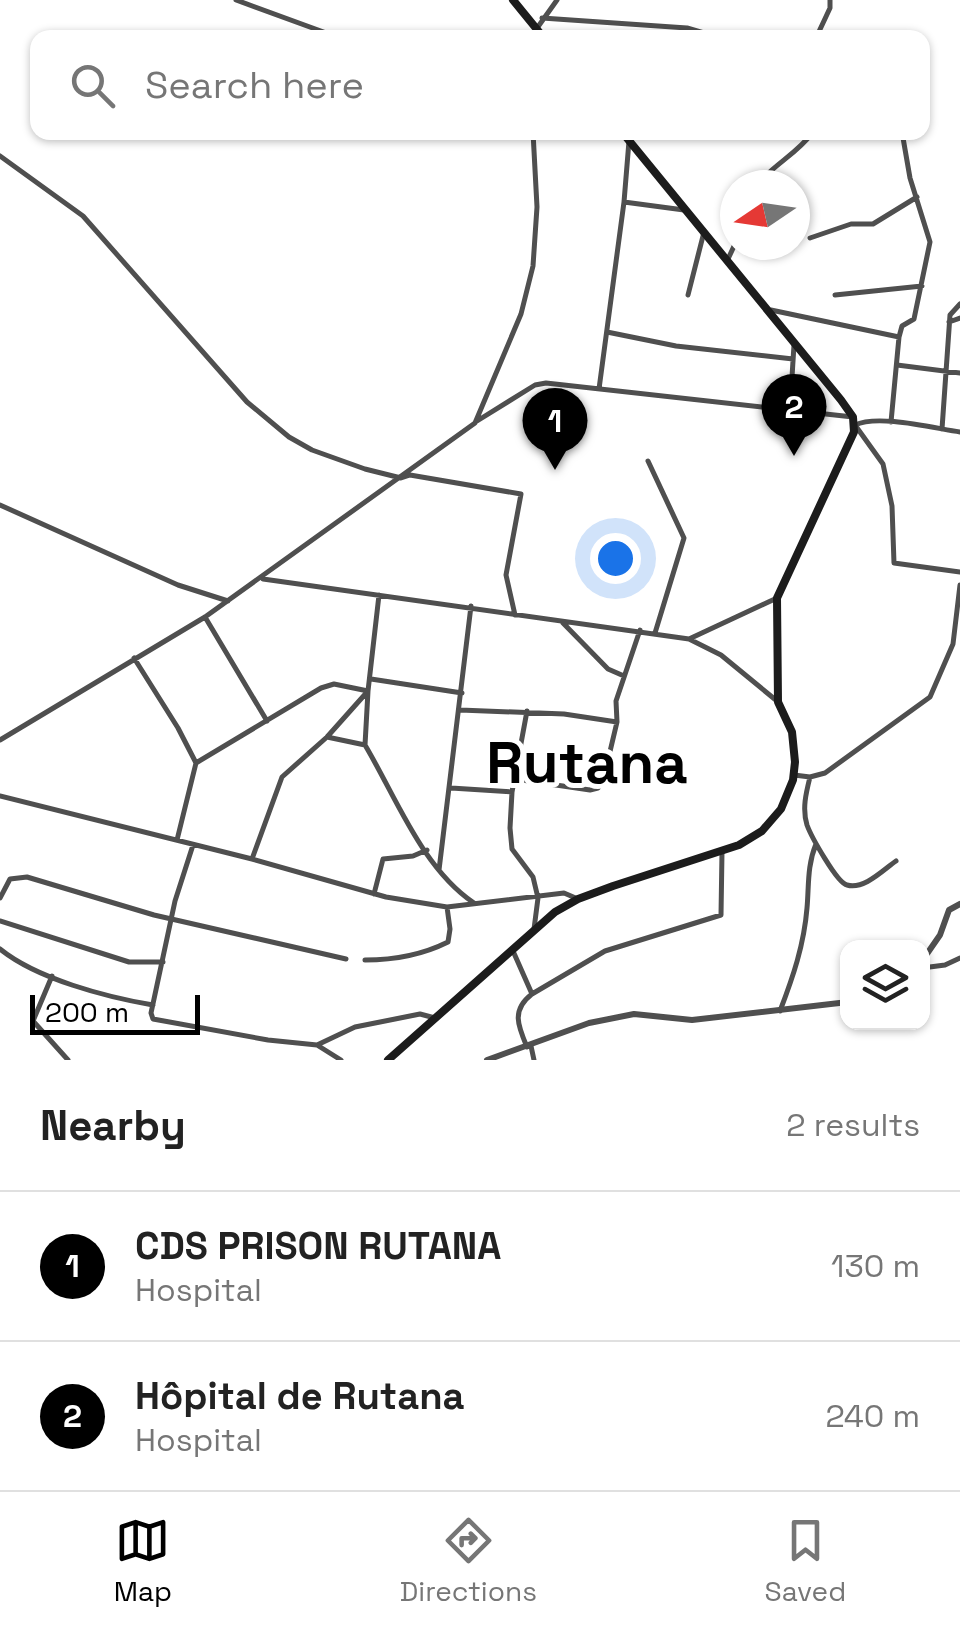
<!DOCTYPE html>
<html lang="en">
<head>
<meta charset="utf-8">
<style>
	:root { --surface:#fff; --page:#f2f2f2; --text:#222; --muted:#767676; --line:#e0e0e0; --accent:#000 }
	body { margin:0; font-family:"Space Grotesk",sans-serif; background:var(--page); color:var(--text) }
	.controls { position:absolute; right:30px; bottom:30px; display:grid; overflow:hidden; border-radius:20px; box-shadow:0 2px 8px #0004 }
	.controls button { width:90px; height:90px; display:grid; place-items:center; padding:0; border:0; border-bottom:2px solid var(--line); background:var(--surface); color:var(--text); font:50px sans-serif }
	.compass { position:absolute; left:720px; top:170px; width:90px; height:90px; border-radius:50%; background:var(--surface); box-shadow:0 2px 8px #0004; rotate:257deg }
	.scale { position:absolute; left:30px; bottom:25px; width:170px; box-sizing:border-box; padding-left:10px; border:5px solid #000; border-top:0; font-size:28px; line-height:35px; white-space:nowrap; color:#000; -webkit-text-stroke:8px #fff; paint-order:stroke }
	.you { position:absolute; left:615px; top:558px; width:35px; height:35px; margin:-25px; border:8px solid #fff; border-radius:50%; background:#1a73e8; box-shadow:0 0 0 15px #1a73e833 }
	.badge { display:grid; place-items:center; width:65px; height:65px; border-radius:50%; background:var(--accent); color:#fff; font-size:32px; font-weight:700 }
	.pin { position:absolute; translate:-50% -82px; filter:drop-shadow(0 2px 5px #0008) }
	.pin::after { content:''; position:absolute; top:52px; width:35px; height:30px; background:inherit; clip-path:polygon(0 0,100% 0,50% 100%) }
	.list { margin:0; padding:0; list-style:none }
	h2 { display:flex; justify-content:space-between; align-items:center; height:130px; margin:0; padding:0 40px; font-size:42px }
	h2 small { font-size:32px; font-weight:400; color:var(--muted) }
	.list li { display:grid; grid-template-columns:65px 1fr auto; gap:30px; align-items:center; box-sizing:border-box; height:150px; padding:0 40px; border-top:2px solid var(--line) }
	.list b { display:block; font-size:38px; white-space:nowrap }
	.list p { margin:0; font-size:32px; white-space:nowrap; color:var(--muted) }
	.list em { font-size:32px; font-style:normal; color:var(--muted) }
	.icon { flex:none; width:55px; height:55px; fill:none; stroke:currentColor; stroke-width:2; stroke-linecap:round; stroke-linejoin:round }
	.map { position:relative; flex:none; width:960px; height:1060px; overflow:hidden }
	.search { position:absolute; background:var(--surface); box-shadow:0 2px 8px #0004; left:30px; right:30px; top:30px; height:110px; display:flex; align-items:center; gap:25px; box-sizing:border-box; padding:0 35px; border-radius:20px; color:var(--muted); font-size:38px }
	.sheet { height:430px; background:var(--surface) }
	nav { display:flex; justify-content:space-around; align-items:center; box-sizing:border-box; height:140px; border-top:2px solid var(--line); background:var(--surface); font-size:28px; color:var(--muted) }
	nav a { display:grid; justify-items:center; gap:5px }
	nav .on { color:var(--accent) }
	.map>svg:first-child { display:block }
</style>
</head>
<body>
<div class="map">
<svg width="960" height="1060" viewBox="0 0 960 1060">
	<rect width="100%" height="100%" fill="#fff"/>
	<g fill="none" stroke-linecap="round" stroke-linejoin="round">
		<path stroke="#4f4f4f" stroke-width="5" d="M236 0 340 38
			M542 18 687 28 721 38
			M530 38 557 0
			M816 38 830 8V0
			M0 156 83 216 247 402 289 437 312 450 365 469 401 478 410 475 521 494 506 575 515 615
			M757 185C774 164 797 154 813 132
			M624 202 629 141
			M810 238 851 224H873L917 197
			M728 259 735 244
			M688 295 704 232
			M835 295 922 286
			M771 310 899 337
			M949 322 960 318
			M607 332 676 346 793 359
			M897 365 960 373
			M599 389 624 202 684 210
			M790 409 794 345
			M477 421 535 385 546 383 853 417
			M891 422 899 337 902 326 914 319 930 242 910 178 902 132
			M942 429 950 315 960 304
			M960 432C933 428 878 414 855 425L883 464 892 506 894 563 960 572
			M648 461 684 538 655 633
			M0 505 178 585 228 601
			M263 579 689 639 721 655 777 701
			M205 617 267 721
			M563 623 608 669 624 676
			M689 639 777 598
			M134 658 178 728 196 763
			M371 679 462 693
			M460 710 564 714 617 722 603 781 598 788 590 790 515 779
			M617 722 616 701 640 630
			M327 737 365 745C396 797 422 868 474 903
			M0 740 205 617 475 423 521 314 533 266 537 207 533 132
			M794 775 810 777 825 773 930 697 953 644 960 585
			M810 777C806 793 802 809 807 825 811 836 837 883 847 885 864 890 883 870 896 861
			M451 788 512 792 510 828 512 849 533 877 538 898 534 929
			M512 792 527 711
			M0 796 252 859 386 897 447 907 564 893 578 899
			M177 840 196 763 321 688 334 684 368 691 365 745
			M193 845 175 901 151 1013 153 1019 268 1040 317 1045 341 1060
			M252 859 282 777 327 737 368 691 379 595
			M439 870 471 606
			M374 894 383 859 413 856 427 850
			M0 898 10 879 27 877 154 915 346 959
			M0 921 129 962H163
			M0 949C37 979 106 997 153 1005
			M513 951 532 994C511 1010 518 1026 527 1047
			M365 960C394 960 422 955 448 942L450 929 447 907
			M922 968 945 965 960 958
			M52 976 33 1021 68 1060
			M532 994 605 951 721 915 722 852
			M780 1011C793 977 804 945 807 908 809 886 807 866 816 844
			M317 1045 355 1027 420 1014 435 1018
			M531 1046 534 1060"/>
		<path stroke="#4f4f4f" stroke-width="6" d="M922 961 940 935 949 910 960 904
			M487 1060 589 1023 634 1014 692 1020 848 1002"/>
		<path stroke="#1c1c1c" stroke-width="8" d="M513 0 544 38
			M388 1060 555 912 578 899 613 886 739 845 762 831 781 809 793 780 795 762 792 732 778 702 777 598 854 432 853 417 841 400 622 132"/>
	</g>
	<g text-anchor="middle" stroke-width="10" stroke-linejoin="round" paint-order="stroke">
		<g font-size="58" font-weight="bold" fill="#000" stroke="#fff">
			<text x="587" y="783">Rutana</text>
		</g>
	</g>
</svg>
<div class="controls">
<button><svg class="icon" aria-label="layers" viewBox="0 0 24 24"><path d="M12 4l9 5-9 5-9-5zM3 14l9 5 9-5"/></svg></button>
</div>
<svg class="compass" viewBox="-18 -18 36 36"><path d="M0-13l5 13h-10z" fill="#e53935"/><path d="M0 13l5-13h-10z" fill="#767676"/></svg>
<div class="scale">200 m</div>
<div class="you"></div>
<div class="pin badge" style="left:555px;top:470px">1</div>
<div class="pin badge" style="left:794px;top:456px">2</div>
<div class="search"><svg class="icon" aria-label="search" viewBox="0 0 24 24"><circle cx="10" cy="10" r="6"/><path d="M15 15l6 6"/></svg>Search here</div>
</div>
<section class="sheet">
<h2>Nearby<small>2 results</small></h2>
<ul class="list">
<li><span class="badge">1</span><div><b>CDS PRISON RUTANA</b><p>Hospital</p></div><em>130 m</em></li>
<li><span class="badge">2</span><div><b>Hôpital de Rutana</b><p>Hospital</p></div><em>240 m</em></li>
</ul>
</section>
<nav>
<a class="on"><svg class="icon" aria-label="map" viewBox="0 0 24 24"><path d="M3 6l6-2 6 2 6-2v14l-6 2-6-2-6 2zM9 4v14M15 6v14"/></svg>Map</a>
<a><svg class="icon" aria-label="directions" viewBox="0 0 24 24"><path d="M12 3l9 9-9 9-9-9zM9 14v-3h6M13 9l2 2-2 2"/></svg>Directions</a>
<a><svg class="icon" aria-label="saved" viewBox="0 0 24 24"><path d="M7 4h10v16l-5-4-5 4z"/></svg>Saved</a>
</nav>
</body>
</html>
